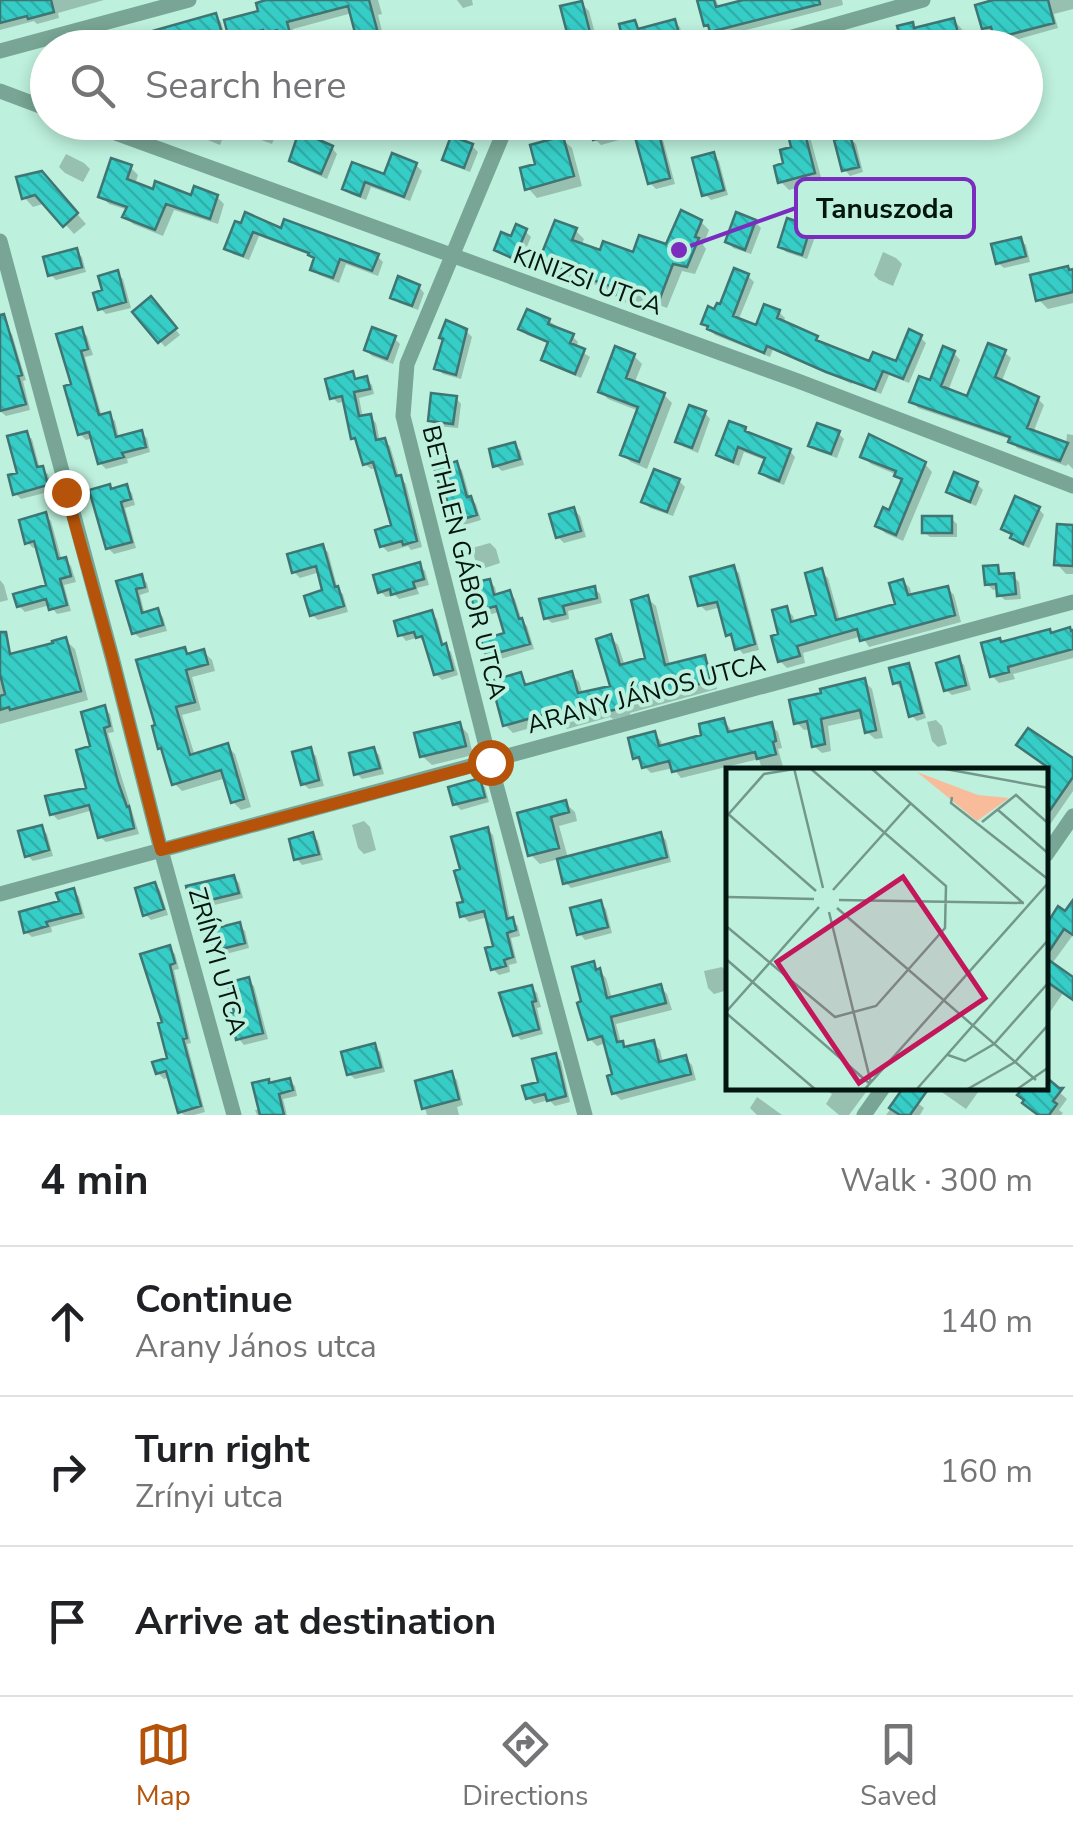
<!DOCTYPE html>
<html lang="en">
<head>
<meta charset="utf-8">
<style>
	:root { --surface:#fff; --page:#f2f2f2; --text:#202124; --muted:#757577; --line:#e0e0e0; --accent:#b45309 }
	body { margin:0; font-family:"Nunito Sans",sans-serif; background:var(--page); color:var(--text) }
	.stop { position:absolute; width:30px; height:30px; margin:-22px; border:8px solid #b45309; border-radius:50%; background:#fff }
	.stop.end { background:#b45309; border-color:#fff; box-shadow:0 2px 10px #0008 }
	.list { margin:0; padding:0; list-style:none }
	h2 { display:flex; justify-content:space-between; align-items:center; height:130px; margin:0; padding:0 40px; font-size:42px }
	h2 small { font-size:32px; font-weight:400; color:var(--muted) }
	.list li { display:grid; grid-template-columns:65px 1fr auto; gap:30px; align-items:center; box-sizing:border-box; height:150px; padding:0 40px; border-top:2px solid var(--line) }
	.list b { display:block; font-size:38px; white-space:nowrap }
	.list p { margin:0; font-size:32px; white-space:nowrap; color:var(--muted) }
	.list em { font-size:32px; font-style:normal; color:var(--muted) }
	.icon { flex:none; width:55px; height:55px; fill:none; stroke:currentColor; stroke-width:2; stroke-linecap:round; stroke-linejoin:round }
	.map { position:relative; flex:none; width:1073px; height:1115px; overflow:hidden }
	.search { position:absolute; background:var(--surface); box-shadow:0 5px 15px #0003; left:30px; right:30px; top:30px; height:110px; display:flex; align-items:center; gap:25px; box-sizing:border-box; padding:0 35px; border-radius:55px; color:var(--muted); font-size:38px }
	.sheet { height:580px; background:var(--surface) }
	nav { display:flex; justify-content:space-around; align-items:center; box-sizing:border-box; height:140px; border-top:2px solid var(--line); background:var(--surface); font-size:28px; color:var(--muted) }
	nav a { display:grid; justify-items:center; gap:5px }
	nav .on { color:var(--accent) }
	.map>svg:first-child { display:block }
</style>
</head>
<body>
<div class="map">
<svg width="1073" height="1115" viewBox="0 0 1073 1115">
	<defs>
		<pattern id="building-back-hatch" width="6" height="6" patternUnits="userSpaceOnUse" patternTransform="scale(2.5)"><rect width="6" height="6" fill="#37cdc7"/><path d="M-1 5l2 2M0 0l6 6M5-1l2 2" fill="none" stroke="#2fafaa"/></pattern>
	</defs>
	<rect width="100%" height="100%" fill="#bdf0dd"/>
	<path fill="#0003" d="M0 0H104L58 13 59 18 37 24 34 21 0 30Z
		M276 0H378L382 14 378 15 385 43 390 48H361L352 13 293 29 297 44 289 47 281 38 274 40 271 37 239 46 231 38Z
		M457 0H472L473 5 463 8Z
		M700 0H716L720 9 752 0H842L843 5 719 37 706 25Z
		M1001 0H1073V9L1054 14 1058 28 1012 41 1013 44 1003 47 997 41 995 32 990 34 984 28Z
		M581 3 589 11 599 48H574Z
		M215 16 221 22 225 36 192 48H131Z
		M953 20 962 29 967 48H901L912 24 918 30Z
		M634 22 641 31 674 22 680 27 685 48H627Z
		M161 122H229L220 145 193 134 192 137 166 127Z
		M249 122H281L272 144 248 135V138L245 135Z
		M591 122H683L660 129 675 184 656 189 650 183 637 135 601 145 595 139Z
		M788 122H806L822 181 789 190 781 182 794 149Z
		M850 138 856 144 863 172 850 176 845 170Z
		M562 139 572 148 582 186 537 198 528 188 538 166Z
		M472 146 478 152 470 172 451 165 445 159Z
		M332 148 337 154 327 179 297 166 292 160Z
		M66 154 84 163 90 169 83 182 65 173 59 167Z
		M713 155 719 161 728 195 711 200 705 194Z
		M353 165 386 178 416 165 422 171 410 201 371 187 366 200 350 194 345 188Z
		M130 167 138 175 135 184 154 192 192 198 217 197 224 204 218 224 174 210 163 236 133 224 125 216 128 210 109 204 101 196Z
		M51 184 86 224 74 234 46 203 33 207 24 197Z
		M701 222 709 230 703 245 706 249 695 274 682 271 667 308 643 299 640 308 619 300 611 290 570 276 569 279 549 271 541 263 575 230 584 239 581 246 602 253 634 256 667 247Z
		M755 222 761 228 751 254 733 248 728 242Z
		M242 226 283 231 378 257 383 262 378 276 346 264 339 283 319 275 313 269 316 260 312 256 259 236 249 260 233 254 227 248Z
		M810 229 816 234 807 259 786 252 780 246Z
		M525 231 531 237 520 263 503 255 497 249Z
		M1020 240 1026 245 1030 262 1004 268 998 263Z
		M76 251 82 257 86 272 56 280 51 275Z
		M883 252 896 258 902 264 893 286 879 280 874 275Z
		M1071 272H1073V303L1048 309 1039 300Z
		M117 273 123 279 131 308 106 314 100 308 105 292Z
		M748 276 754 282 738 321 758 328 779 312 785 318 783 323 817 338 824 345 870 364 897 365 920 337 926 343 909 383 889 375 881 394 852 382V384L773 349 770 357 715 335 704 323Z
		M419 287 424 293 418 310 399 303 393 297Z
		M156 305 180 335 165 347 160 341Z
		M0 312 4 329 12 334 20 361 26 380 23 381 30 410 6 416 0 411Z
		M549 321 572 336 578 342 576 348 590 357 581 378 549 365 544 360 550 344 527 335 521 329Z
		M81 330 87 336 93 355 85 357 102 417 109 415 115 421 119 438 141 433 147 438 150 452 127 459 128 463 106 469 100 463 93 438 86 440 80 434 74 385Z
		M466 331 472 337 461 379 443 374 437 368Z
		M394 338 400 344 393 364 372 356 366 350Z
		M1004 352 1011 358 1001 383 1038 399 1044 405 1033 433 1066 445 1067 434 1073 435V469L1068 464 1066 466 1017 448 1012 440 918 408 912 401 931 383 954 353 960 360 948 391 968 399Z
		M634 356 642 364 634 384 664 395 672 403 647 469 631 462 623 455 639 411 608 399 600 391Z
		M352 374 359 381 366 379 372 385 374 394 359 398 363 418 370 417 376 423 380 442 384 441 390 446 399 476 406 484 422 547 411 550 408 546 388 552 382 546 394 527 377 468 371 469 365 464 360 444 353 438 346 401 338 403 332 397Z
		M456 398 461 404 458 428 436 426 430 420Z
		M705 413 710 419 698 453 684 447 678 442Z
		M745 429 752 436 790 451 795 457 784 485 768 479 762 473 767 461 744 452 739 466 724 460 719 455Z
		M838 433 844 439 837 458 817 451 811 445Z
		M26 434 32 439 40 469 48 474 52 491 21 499 15 493Z
		M514 445 520 450 524 465 502 471 496 466Z
		M863 456 925 464 932 472 903 541 885 533 878 525 890 513 903 482 895 474 871 464Z
		M444 457 451 465 456 464 462 470 470 498 476 504 481 520 461 526 455 520 446 487 441 483Z
		M679 481 685 487 673 516 650 508 644 502Z
		M977 484 983 490 976 506 955 497 949 491Z
		M109 487 113 491 126 487 132 493 135 505 125 508 136 548 114 554 108 548Z
		M1039 509 1044 515 1029 548 1019 544 1004 528Z
		M574 510 580 516 586 537 564 543 558 537Z
		M45 515 51 521 62 561 66 560 71 566 76 582 64 585 71 611 57 614 50 605 25 612 19 606 49 587 38 547 33 548 27 542Z
		M951 518 957 524V537H930L924 532Z
		M1073 528V574H1066L1057 564Z
		M490 543 496 549 500 563 482 569 476 563 472 548Z
		M322 547 328 552 338 590 343 594 348 612 318 620 312 615 326 592 320 572 300 578 294 572Z
		M419 565 425 571 429 585 417 588 419 594 399 599 395 595 386 597 380 591Z
		M733 568 739 573 759 650 743 654 728 634 721 607 706 611 700 605Z
		M998 568 1004 577 1013 576 1019 582 1021 599 1005 600 999 595V589L993 590 987 584Z
		M821 571 828 578 840 621 898 606 903 581 910 588 912 597 947 588 954 595 961 622 869 647 862 636 803 653 805 663 787 668 780 661 781 636 786 609 793 616 795 623 819 616Z
		M141 577 147 583 149 592 140 595 145 615 157 611 163 617 167 631 140 638 134 633 119 583Z
		M0 580 4 585 8 600 0 602Z
		M489 581 495 587 497 597 510 593 515 599 522 621 527 626 534 649 494 661 488 655 507 635 500 612 483 616 478 610Z
		M594 588 600 594 602 603 568 611 569 619 552 623 546 618 542 601Z
		M647 598 656 606 670 666 704 658 712 666 717 689 630 713V715L613 719 610 717 567 729 558 720 513 733 505 725 520 675 529 686 571 674 579 682 583 695 613 687 610 637 618 645 625 666 648 660Z
		M431 613 437 619 444 646 451 652 458 675 442 680 436 674 424 642 419 637 406 641 401 635Z
		M1073 633V658L1013 674 1015 679 999 683 992 676 1003 644Z
		M65 640 75 649 88 700 0 724V657Z
		M184 650 190 656 204 652 212 660 215 671 192 677 201 710 182 715 195 756 227 746 235 754 251 807 241 810 233 802 226 778 182 791 174 783 165 752 161 748Z
		M958 659 964 665 971 690 952 695 946 690Z
		M908 666 913 671 926 718 917 721 912 716 904 687 900 688 895 682Z
		M864 681 872 689 883 738 875 739 867 732 864 718 828 726 831 751 822 753 814 746 811 729 804 730 797 723Z
		M104 708 110 714 114 732 108 733 139 834 106 842 100 837 93 810 58 820 52 814 89 790 93 748Z
		M936 720 942 726 947 744 938 747 932 741 927 722Z
		M723 721 730 728 732 734 771 725 778 732 782 748 778 749 784 770H762L759 759 681 778 673 768 651 773 635 757 654 734 661 741 663 748 705 737Z
		M459 724 468 734 473 755 432 765 422 756Z
		M373 749 379 755 384 774 362 779 356 773Z
		M310 750 316 756 324 786 309 789 303 784Z
		M1073 762V791L1049 826 1046 823V770L1048 766Z
		M479 781 485 787 489 802 461 810 455 804Z
		M565 803 575 812 577 821 559 826 568 858 660 834 666 840 671 862 571 888 565 882 559 859 540 864 531 855 520 815Z
		M364 821 370 827 376 850 364 854 358 848 352 825Z
		M41 828 47 834 53 856 33 861 27 855Z
		M488 830 493 835 510 918 518 926 520 936 511 938 517 963 509 965 510 972 499 975 493 969 496 948 488 917 469 922 463 916 466 904 463 871Z
		M312 835 318 841 323 860 302 865 297 859Z
		M234 877 239 883 243 898 198 909 192 904Z
		M155 885 160 890 168 915 151 920 145 914Z
		M74 891 79 897 85 918 51 927 52 932 32 937 26 932Z
		M601 903 606 909 612 933 585 940 580 934Z
		M1073 905V935L1051 965 1073 978V1000L1063 993 1046 1018V927L1066 915Z
		M239 925 245 931 249 948 222 955 216 949Z
		M169 948 175 954 179 969 174 970 191 1043 187 1044 205 1112 194 1115H184L180 1111 170 1077 164 1079 158 1073 170 1060Z
		M593 964 606 978 612 999 660 987 667 994 672 1010 616 1024 621 1043 628 1049 653 1043 660 1050 663 1063 685 1058 692 1065 696 1080 621 1100 614 1093 615 1076 606 1043 597 1046 590 1039 584 1003Z
		M722 967 728 973V990L714 994 708 988 704 971Z
		M248 980 254 986 268 1039 244 1045 239 1039 237 1013Z
		M531 987 537 993 541 1007 537 1008 543 1034 521 1040 515 1034Z
		M374 1046 380 1052 385 1072 355 1079 349 1074Z
		M555 1055 561 1061 570 1102 555 1106 549 1100 534 1104 528 1098 541 1084Z
		M451 1074 457 1080 463 1105 457 1107 459 1115H427L418 1083Z
		M289 1080 295 1086 297 1096 283 1099 287 1115H257L255 1110 261 1109 271 1085Z
		M1046 1080 1067 1099 1059 1110 1063 1113 1061 1115H1039L1021 1088H1046Z
		M823 1088H869L849 1115H839L826 1104 832 1094Z
		M936 1088H981L966 1109Z
		M903 1092 924 1108 920 1115H886Z
		M757 1097 782 1115H757L750 1108Z"/>
	<path fill="url(#building-back-hatch)" stroke="#3f7572" stroke-width="2.5" d="M0 0H51L54 12 28 19 27 16 0 23Z
		M266 0H369L382 48H359L348 6 287 22 291 37 279 40 277 30 264 34 263 30 229 39 224 20 258 11 256 3Z
		M697 0H714L716 7 743 0H819L820 4 710 32 708 25 704 26Z
		M993 0H1048L1054 23 1008 35 1009 38 995 42 991 27 982 29 975 5Z
		M582 1 594 48H571L560 6Z
		M216 13 221 30 199 36V39L168 48H107L106 44Z
		M954 18 961 44 957 45 958 48H875V43L900 37 897 26 913 22 914 28Z
		M675 19 682 45 672 48H625L619 24 635 20 638 29Z
		M588 122H656L670 178 648 184 633 130 593 140Z
		M785 122H802L815 173 778 183 774 166 783 163 780 150 791 147Z
		M299 131 333 146 321 174 289 161Z
		M850 135 859 167 842 171 834 140Z
		M451 136 473 144 464 168 442 160Z
		M563 136 574 176 525 190 520 168 535 164 530 145Z
		M714 152 724 190 702 196 692 158Z
		M392 153 417 163 404 197 365 182 360 196 342 189 352 162 384 174Z
		M111 158 132 165 127 179 153 189 155 181 191 195 194 186 218 195 210 219 166 204 155 230 122 217 127 207 98 197Z
		M42 171 78 213 63 227 35 195 22 199 16 177Z
		M681 210 702 220 695 237 699 238 687 267 673 264 659 301 635 292 632 301 608 292 610 286 561 269 560 272 538 263 555 220 577 228 572 240 600 250 603 241 633 252 639 235 666 244Z
		M245 212 281 228 284 219 379 254 372 271 340 259 333 278 310 270 314 258 308 255 309 253 253 232 243 256 224 249 235 221 241 223Z
		M736 212 756 220 745 250 725 242Z
		M787 218 811 226 802 255 778 247Z
		M516 224 527 229 514 259 494 250 501 232 511 236Z
		M1021 237 1026 256 996 264 991 244Z
		M77 248 82 267 48 276 43 257Z
		M1068 266 1069 270 1073 269V292L1036 301 1030 275Z
		M734 268 749 274 733 316 756 325 764 304 780 310 777 318 818 336 816 340 869 361 873 352 896 361 909 329 922 335 903 379 883 371 875 390 826 372 767 346 764 353 707 329 708 326 701 324 708 306 714 309 717 303 720 304Z
		M118 270 126 302 98 310 93 293 102 290 98 276Z
		M398 276 420 285 412 306 390 298Z
		M151 296 177 328 158 343 132 312Z
		M527 309 550 319 548 324 574 334 570 343 585 349 575 374 541 360 548 342 518 329Z
		M4 314 22 375 18 376 26 404 0 411V315Z
		M446 320 467 329 456 375 434 369 443 339 439 338Z
		M82 327 88 349 81 351 99 415 110 412 116 437 142 430 146 447 122 453 124 457 98 464 89 432 78 435 64 386 71 384 56 334Z
		M372 327 396 336 387 359 364 350Z
		M988 343 1006 350 995 377 1039 397 1027 428 1068 443 1060 461 1008 442 1010 437 909 402 919 376 930 380 943 346 955 351 941 386 967 396Z
		M615 346 635 354 626 378 665 393 639 462 620 455 638 407 598 392Z
		M353 371 355 379 367 376 370 389 354 392 359 416 371 414 376 440 385 438 396 476 401 475 417 541 403 545 402 541 380 547 375 530 391 525 373 462 363 465 355 438 351 439 342 396 330 399 325 379Z
		M431 393 457 396 453 424 428 421Z
		M689 405 706 411 692 448 675 442Z
		M729 421 746 427 745 431 791 449 779 481 759 473 765 458 738 447 733 462 716 455Z
		M817 423 840 431 831 454 808 446Z
		M27 431 37 467 43 466 48 485 13 495 8 475 17 473 7 436Z
		M869 434 926 462 896 535 875 526 883 507 889 510 902 479 894 476 896 471 860 457Z
		M515 442 520 459 493 467 489 449Z
		M445 454 448 464 457 461 467 497 471 496 477 515 453 522 442 483 439 484 431 458Z
		M654 469 680 479 667 512 641 502Z
		M954 472 978 482 970 502 946 492Z
		M110 484 111 489 127 484 131 499 121 502 132 542 106 549 89 490Z
		M1015 496 1040 507 1023 544 1010 538 1012 534 1001 529Z
		M574 507 581 531 556 538 549 514Z
		M46 512 58 559 66 557 71 576 60 579 67 605 49 610 46 599 17 607 13 594 46 585 34 541 25 544 19 520Z
		M922 516H952V533H922Z
		M1057 524 1073 525V566L1054 565Z
		M323 544 335 587 338 586 344 606 310 616 304 596 322 590 316 566 292 573 287 554Z
		M420 562 424 579 413 582 415 588 391 595 390 589 378 593 373 575Z
		M734 565 755 644 735 650 731 634 726 636 717 602 698 606 690 577Z
		M998 565 999 574 1014 573 1016 594 997 596 996 584 985 585 983 566Z
		M822 568 836 620 895 604 889 583 903 579 908 595 948 586 955 615 860 641 857 629 797 646 800 656 778 662 771 636 778 634 772 610 787 606 791 622 816 615 805 573Z
		M142 574 145 587 136 589 142 613 158 608 163 625 132 634 116 581Z
		M490 579 494 595 510 590 519 619 522 618 530 644 486 656 481 640 504 633 496 606 475 612 469 589 478 587 476 582Z
		M595 586 597 598 563 606 565 614 544 619 539 599Z
		M648 595 665 665 705 655 711 681 651 696 652 698 623 705 624 708 603 712 602 709 556 722 553 712 503 726 491 681 521 672 525 685 572 671 578 693 610 686 596 639 611 634 620 665 645 658 631 600Z
		M432 610 442 645 446 643 453 670 434 675 422 636 416 638 414 632 398 636 394 621Z
		M1070 627 1071 631 1073 630V649L1008 667 1009 672 990 677 981 643 1000 638 1001 642 1050 629 1051 633Z
		M0 632H6L10 654 53 643 52 641 66 637 81 691 10 710 9 707 0 710V696L5 694 0 674Z
		M185 647 187 654 204 649 208 664 186 670 195 702 176 707 190 755 228 743 244 799 231 803 221 770 172 785 161 748 158 749 152 726 155 725 136 660Z
		M959 656 966 685 944 691 936 663Z
		M909 663 922 713 909 717 900 682 893 684 889 668Z
		M865 678 876 730 865 733 860 710 821 719 825 744 812 747 807 721 794 724 789 700 821 693 820 689Z
		M105 705 110 726 104 728 118 782 127 807 129 806 134 828 98 838 89 805 50 815 45 796 86 788 76 750 90 746 81 712Z
		M724 718 728 732 772 722 776 741 773 742 776 754 757 759 755 752 672 772 669 761 642 768 639 757 633 759 628 738 655 731 659 746 701 735 699 724Z
		M460 722 466 746 420 757 414 733Z
		M1028 728 1073 758V777L1046 816V766L1016 745Z
		M311 747 319 780 301 785 292 752Z
		M374 747 380 768 354 775 349 753Z
		M480 778 485 797 453 805 448 787Z
		M566 800 569 812 551 817 559 848 528 856 517 813Z
		M42 825 49 850 25 857 18 831Z
		M488 827 507 919 513 917 516 930 507 933 513 957 504 960 506 966 491 970 485 948 493 946 484 911 460 917 457 903 463 902 454 871 460 869 451 837Z
		M313 832 319 854 294 860 289 839Z
		M661 832 667 857 563 884 557 859Z
		M234 875 239 893 190 905 186 886Z
		M155 882 164 909 143 916 135 888Z
		M74 888 81 913 46 922 48 926 24 933 19 912 59 901 56 893Z
		M601 900 608 927 577 935 570 908Z
		M1073 900V935L1064 929 1046 956V925L1058 906 1065 911Z
		M240 922 245 943 214 951 209 930Z
		M170 945 175 963 170 965 187 1038 183 1039 201 1106 178 1113 166 1071 156 1074 152 1062 167 1058 158 1023 162 1022 140 954Z
		M1046 958 1073 977V1000L1046 981Z
		M594 961 596 970 600 968 607 998 661 984 666 1003 611 1017 617 1042 623 1041 624 1047 654 1040 659 1062 686 1055 691 1074 612 1094 607 1076 612 1074 602 1036 588 1040 577 1003 581 1001 572 967Z
		M249 977 263 1033 236 1040 230 1013 234 1012 227 983Z
		M532 985 536 1001 532 1002 539 1029 513 1036 499 993Z
		M375 1043 381 1067 347 1075 341 1052Z
		M556 1053 566 1096 547 1101 545 1094 526 1099 522 1086 538 1082 532 1059Z
		M452 1071 459 1099 422 1109 415 1081Z
		M1046 1077 1059 1088H1063L1053 1101 1057 1104 1049 1115H1038L1022 1103 1024 1100 1017 1095 1023 1088H1046Z
		M290 1078 293 1090 279 1094 284 1115H260L252 1083 269 1079V1083Z
		M903 1088H929L910 1115H900L889 1108Z"/>
	<g fill="none" stroke-linecap="round" stroke-linejoin="round">
		<path stroke="#78a595" stroke-width="15" d="M753 48 923 0
			M0 51 189 0
			M0 91 48 109
			M85 122 798 381 1073 486
			M508 122 407 364 403 416 490 762 585 1115
			M0 241 112 657 161 850 234 1115
			M1046 855 1073 816
			M0 894 1073 602
			M864 1115 883 1088"/>
	</g>
	<g fill="none" stroke-linecap="round" stroke-linejoin="round">
		<path stroke="#b45309" stroke-width="12" d="M66 492 112 657 161 850 490 762"/>
	</g>
	<g text-anchor="middle" stroke-width="8" stroke-linejoin="round" paint-order="stroke">
		<g font-size="25" fill="#031510" stroke="#bdf0dd">
			<text transform="translate(588 280) rotate(20)" y="9">KINIZSI UTCA</text>
			<text transform="translate(465 562) rotate(76)" y="9">BETHLEN GÁBOR UTCA</text>
			<text transform="translate(646 693) rotate(-15)" y="9">ARANY JÁNOS UTCA</text>
			<text transform="translate(218 961) rotate(74)" y="9">ZRÍNYI UTCA</text>
		</g>
	</g>
	<g transform="translate(726 768)">
		<rect width="322" height="322" fill="#bdf0dd"/>
		<path d="M191 4 252 27 283 30 251 53Z" fill="#f9bc9a"/>
		<path fill="none" stroke="#73988b" stroke-width="2.5" d="M68 0 97 120M145 0 297 135M214 0 323 20M226 29 225 35 323 112M272 42 323 86M0 44 90 123M0 49 38 6 68 1M256 54 290 27 323 56M107 122 185 35M0 129 88 131M113 132 298 135M111 140 310 312M103 144 145 315M0 158 109 249 150 238 219 160 220 118 84 0M0 191 144 316M0 244 93 139M0 245 90 322M222 287 239 293 268 276 323 214M138 322 323 114M190 322 323 171M240 322 289 294 323 256M290 322 323 299"/>
		<path fill="#c2185b" fill-opacity="0.15" stroke="#c2185b" stroke-width="5" d="M177 109 259 230 133 315 51 194Z"/>
		<rect width="322" height="322" fill="none" stroke="#031510" stroke-width="5"/>
	</g>
	<path fill="none" stroke="#7b2cbf" stroke-width="4" d="M679 250L796 208"/>
	<circle fill="#7b2cbf" stroke="#bdf0dd" stroke-width="4" cx="679" cy="250" r="10"/>
	<rect fill="#bdf0dd" stroke="#7b2cbf" stroke-width="4" x="796" y="179" width="178" height="58" rx="10"/>
	<g font-size="28" text-anchor="middle" font-weight="bold" fill="#031510">
		<text x="885" y="218">Tanuszoda</text>
	</g>
</svg>
<div class="stop" style="left:490px;top:762px"></div>
<div class="stop end" style="left:66px;top:492px"></div>
<div class="search"><svg class="icon" aria-label="search" viewBox="0 0 24 24"><circle cx="10" cy="10" r="6"/><path d="M15 15l6 6"/></svg>Search here</div>
</div>
<section class="sheet">
<h2>4 min<small>Walk · 300 m</small></h2>
<ul class="list">
<li><svg class="icon" aria-label="ahead" viewBox="0 0 24 24"><path d="M12 20V5M6 11l6-6 6 6"/></svg><div><b>Continue</b><p>Arany János utca</p></div><em>140 m</em></li>
<li><svg class="icon" aria-label="right" viewBox="0 0 24 24"><path d="M7 20v-9h11M14 6l5 5-5 5"/></svg><div><b>Turn right</b><p>Zrínyi utca</p></div><em>160 m</em></li>
<li><svg class="icon" aria-label="arrive" viewBox="0 0 24 24"><path d="M6 21V4h12l-3 4 3 4H6"/></svg><div><b>Arrive at destination</b></div></li>
</ul>
</section>
<nav>
<a class="on"><svg class="icon" aria-label="map" viewBox="0 0 24 24"><path d="M3 6l6-2 6 2 6-2v14l-6 2-6-2-6 2zM9 4v14M15 6v14"/></svg>Map</a>
<a><svg class="icon" aria-label="directions" viewBox="0 0 24 24"><path d="M12 3l9 9-9 9-9-9zM9 14v-3h6M13 9l2 2-2 2"/></svg>Directions</a>
<a><svg class="icon" aria-label="saved" viewBox="0 0 24 24"><path d="M7 4h10v16l-5-4-5 4z"/></svg>Saved</a>
</nav>
</body>
</html>
